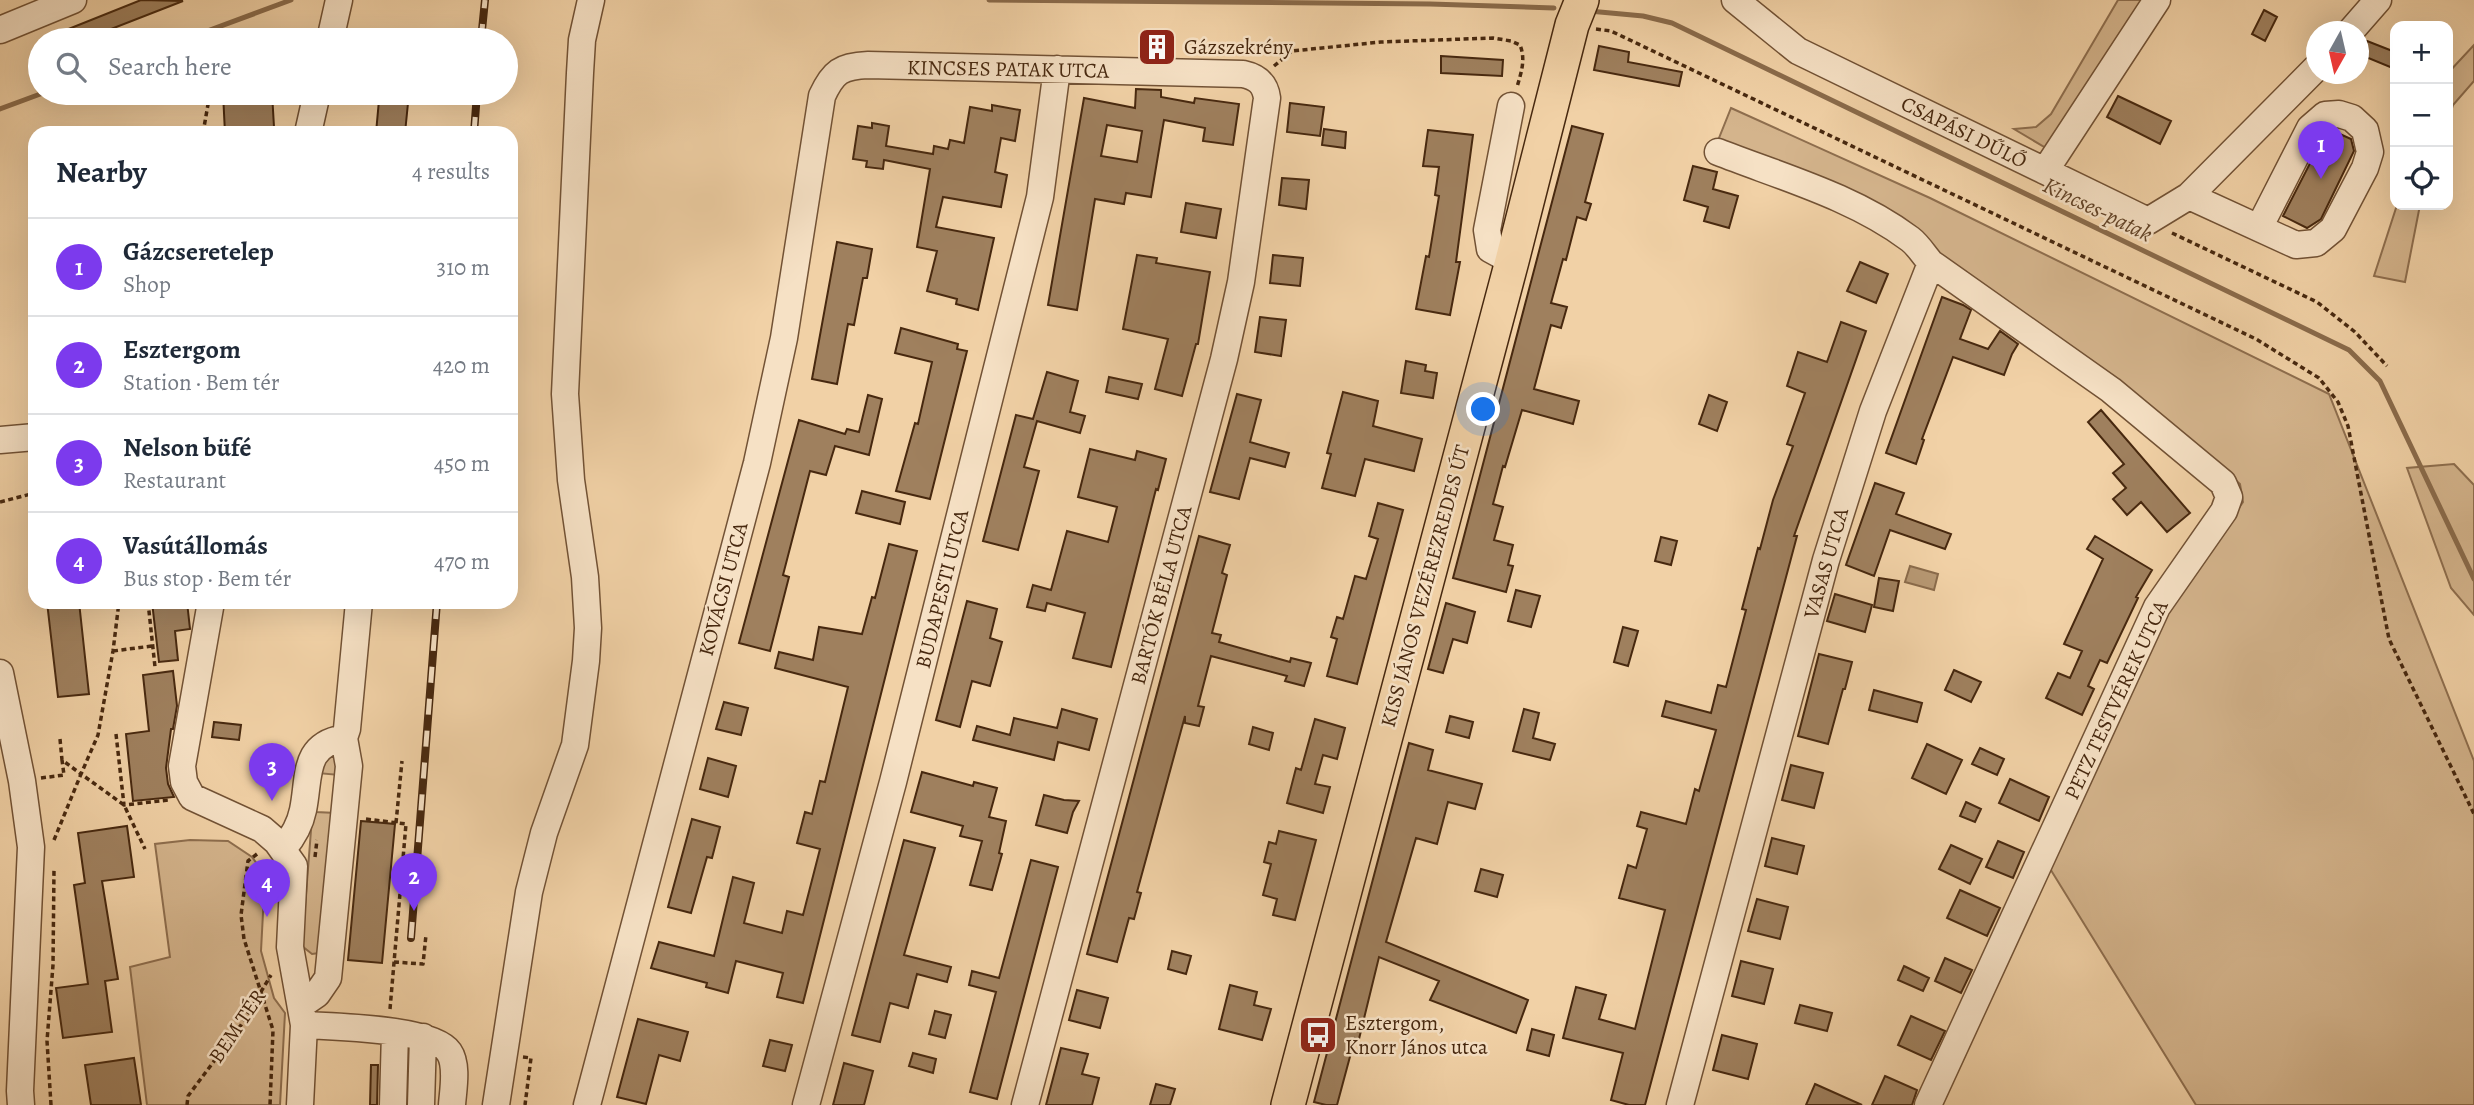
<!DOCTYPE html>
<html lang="en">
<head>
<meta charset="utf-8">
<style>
	:root { --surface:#fff; --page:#f6f6f7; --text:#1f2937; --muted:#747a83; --line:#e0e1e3; --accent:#7c3aed }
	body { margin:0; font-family:Alegreya,serif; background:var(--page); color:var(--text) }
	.controls { position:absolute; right:21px; top:21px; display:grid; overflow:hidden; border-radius:14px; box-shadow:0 7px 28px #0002 }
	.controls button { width:63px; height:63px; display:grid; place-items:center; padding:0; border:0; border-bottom:2px solid var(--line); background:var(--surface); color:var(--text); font:35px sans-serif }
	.compass { position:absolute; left:2306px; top:21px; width:63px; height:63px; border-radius:50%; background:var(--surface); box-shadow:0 7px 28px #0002; rotate:188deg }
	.you { position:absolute; left:1484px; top:410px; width:24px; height:24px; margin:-18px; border:5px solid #fff; border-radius:50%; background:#1a73e8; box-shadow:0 0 0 10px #1a73e833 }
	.badge { display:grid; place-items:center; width:46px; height:46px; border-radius:50%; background:var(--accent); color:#fff; font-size:23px; font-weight:700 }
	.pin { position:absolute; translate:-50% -58px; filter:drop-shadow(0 2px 4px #0008) }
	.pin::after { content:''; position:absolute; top:37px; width:24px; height:21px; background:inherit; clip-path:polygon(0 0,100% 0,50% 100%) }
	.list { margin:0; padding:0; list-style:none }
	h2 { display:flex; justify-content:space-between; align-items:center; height:91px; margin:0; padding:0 28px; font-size:30px }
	h2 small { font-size:23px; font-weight:400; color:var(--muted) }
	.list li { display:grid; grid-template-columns:46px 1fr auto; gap:21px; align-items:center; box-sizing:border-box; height:98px; padding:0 28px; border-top:2px solid var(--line) }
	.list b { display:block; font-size:26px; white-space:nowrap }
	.list p { margin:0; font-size:23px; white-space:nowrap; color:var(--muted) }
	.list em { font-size:23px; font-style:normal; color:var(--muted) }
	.icon { flex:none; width:38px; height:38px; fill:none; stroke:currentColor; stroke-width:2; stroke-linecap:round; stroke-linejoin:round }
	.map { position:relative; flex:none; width:2474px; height:1105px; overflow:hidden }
	.search { position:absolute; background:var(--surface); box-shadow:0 7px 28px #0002; left:28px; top:28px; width:490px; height:77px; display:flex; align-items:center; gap:18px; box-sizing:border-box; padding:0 24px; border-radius:38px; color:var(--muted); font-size:26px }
	.panel { position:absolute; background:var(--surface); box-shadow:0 7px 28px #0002; left:28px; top:126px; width:490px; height:483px; border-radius:21px }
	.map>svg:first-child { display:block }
</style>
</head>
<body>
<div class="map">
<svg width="2474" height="1105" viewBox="0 0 2474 1105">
	<rect width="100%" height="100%" fill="#f1d1a6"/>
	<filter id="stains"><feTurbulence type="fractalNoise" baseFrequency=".00286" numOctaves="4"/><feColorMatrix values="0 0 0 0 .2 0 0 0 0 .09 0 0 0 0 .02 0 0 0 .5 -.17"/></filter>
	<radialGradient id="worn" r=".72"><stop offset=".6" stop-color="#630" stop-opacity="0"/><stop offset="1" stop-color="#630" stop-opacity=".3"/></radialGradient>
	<path fill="#d4b48c" stroke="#8e6e4e" stroke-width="2" d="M2118 0H2154L2056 154 2014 129 2036 127 2051 114Z
		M2474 45V81L2453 105 2448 121V73Z
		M1731 108 1930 198 2329 394 2474 761V1105H2196L2049 867 2166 614 2243 502 2240 484 2119 380 1939 254 1717 143Z
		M2397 205H2420L2405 282 2374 276Z
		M2454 464 2474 485V615L2451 588 2407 468Z
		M330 755 340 761 339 775 318 773 316 812 336 813 319 953 312 954 302 946 315 779 317 769Z
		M190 840 228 841 252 857 265 875 261 951 274 998 285 1013 280 1105H147L130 967 170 957 155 844Z"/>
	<path fill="#b79873" stroke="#8a6b4b" stroke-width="2" d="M1910 566 1938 574 1934 590 1905 582Z"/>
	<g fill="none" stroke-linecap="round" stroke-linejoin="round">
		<path stroke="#8a6b4b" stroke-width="5" d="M989 0 1430 4 1554 8
			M1589 11 1643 16 1672 23 2349 350 2380 381 2474 579
			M183 40 291 0
			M0 109 43 93"/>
	</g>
	<path fill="#9f805e" stroke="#47280f" stroke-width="2" fill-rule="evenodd" d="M141 0 183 1 83 40H41Z
		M2264 10 2277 17 2265 41 2252 34Z
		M2367 41 2395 52V69L2361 55Z
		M1599 46 1629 52 1628 62 1682 72 1679 86 1594 70Z
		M1441 56 1503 60 1502 76 1441 73Z
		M1136 89 1161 90V97L1194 103 1195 98 1239 104 1233 145 1203 141 1205 128 1164 120 1151 197 1126 193 1124 204 1095 199 1077 310 1048 305 1084 98 1135 108ZM1107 125 1142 131 1137 162 1101 156Z
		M223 93H272L274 127 243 129 244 133H225Z
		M2118 96 2171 121 2160 144 2107 117Z
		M379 100 408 103 405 133H376Z
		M1290 103 1324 107 1320 136 1287 132Z
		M992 105 1020 110 1015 141 1001 138 995 172 1007 175 1001 207 943 197 936 227 994 238 978 310 956 304 957 299 927 291 937 251 917 247 930 169 884 160 883 169 866 167 867 161 853 159 858 126 872 128V123L889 126 886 146 933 154 934 146 948 149 950 140 964 143 970 107 992 111Z
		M1572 126 1603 134 1585 202 1591 204 1586 220 1577 217 1566 260 1563 259 1551 303 1567 307 1561 328 1551 325 1534 389 1579 401 1573 424 1522 410 1505 467 1503 466 1493 504 1503 507 1494 540 1513 545 1508 565 1513 566 1506 592 1453 578Z
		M1324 129 1346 132 1345 148 1322 145Z
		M1428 130 1473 135 1456 262H1460L1450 315 1416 309 1426 256 1429 257 1439 196 1435 195 1439 167 1423 166Z
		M2331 130 2351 139 2354 151 2321 219 2307 228 2283 216 2323 138Z
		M1693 166 1717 172 1713 189 1738 196 1729 228 1704 221 1708 207 1684 200Z
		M1282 178 1309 180 1306 209 1279 205Z
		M1186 203 1221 209 1216 238 1181 232Z
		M837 242 872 249 867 278H863L854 325 848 324 837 384 812 379Z
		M1137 255 1157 258 1156 263 1210 272 1198 344H1196L1182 396 1155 389 1168 339 1123 329Z
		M1273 255 1303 258 1300 286 1270 283Z
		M1860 262 1888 274 1876 303 1847 291Z
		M1942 297 1963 305 1971 310 1960 339 1988 349 2000 331 2018 344 2012 354 2004 375 1953 357 1922 439 1924 440 1916 464 1886 453Z
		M1260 317 1286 320 1281 356 1255 352Z
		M1841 322 1866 331 1794 536H1797L1645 1105H1629L1611 1100 1623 1053 1563 1038 1576 987 1606 995 1599 1019 1635 1029 1665 910 1619 898 1628 865 1636 868 1647 829 1637 826 1641 812 1686 824 1695 789 1699 791 1716 730 1662 716 1666 701 1711 713 1718 685 1726 687 1746 610 1742 609 1758 548 1760 549 1773 500 1793 446 1787 444 1805 393 1787 386 1798 352 1827 362Z
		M901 328 958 344 957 349 967 351 930 499 896 491 915 423 918 424 932 362 895 353Z
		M1406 361 1426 365 1425 371 1437 373 1433 398 1401 393Z
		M1047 372 1078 381 1070 412 1085 416 1080 433 1037 421 1024 467 1039 471 1018 550 983 541 1016 415 1033 419Z
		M1109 377 1142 384 1138 399 1106 392Z
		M1343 392 1378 401 1373 426 1422 439 1414 471 1365 459 1355 496 1322 488 1331 454 1327 453Z
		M1237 394 1261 400 1250 442 1289 453 1285 467 1250 458 1239 499 1210 492Z
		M868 395 882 399 869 455 835 446 826 475 810 471 783 575 789 577 770 651 739 643 799 420 845 434 847 429 859 432Z
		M1709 395 1727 402 1717 431 1699 424Z
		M2101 410 2190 513 2167 532 2141 502 2127 515 2113 499 2126 488 2113 473 2124 464 2088 422Z
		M1090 449 1135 460 1137 451 1166 459 1158 490 1156 489 1111 667 1073 658 1085 613 1047 603 1045 611 1027 607 1033 585 1051 590 1067 531 1108 542 1117 507 1078 497Z
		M1875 483 1904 493 1896 514 1951 534 1945 549 1890 530 1874 576 1846 565Z
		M862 491 905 502 900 524 856 513Z
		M1378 503 1403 510 1357 684 1327 676 1337 639 1331 637 1337 617 1343 619 1355 576 1366 579 1378 539 1369 536Z
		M1199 536 1230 545 1222 573 1227 575 1212 633 1221 635 1219 642 1290 662 1291 658 1311 663 1304 686 1285 681 1287 676 1211 656 1198 706 1204 707 1199 726 1185 723V716L1137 892 1141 893 1134 919 1129 918 1117 962 1087 954Z
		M2095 536 2152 570 2136 597 2138 598 2107 663 2100 660 2088 686 2094 689 2082 715 2046 698 2058 673 2070 678 2082 651 2064 644 2103 559 2087 549Z
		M1661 537 1677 541 1671 565 1655 561Z
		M889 544 917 551 803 1003 777 997 783 973 736 961 728 993 706 987 707 983 651 968 659 942 714 956 733 877 754 883 744 923 782 933 787 911 803 915 820 849 797 843 805 812 812 814 820 781 825 782 848 687 775 668 779 652 813 660 819 627 862 634 872 597 875 598Z
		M1879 578 1899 581 1893 611 1874 607Z
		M1516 590 1540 596 1531 627 1508 621Z
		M1835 594 1872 605 1865 632 1827 621Z
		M967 601 997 609 990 638 1002 642 990 686 972 681 960 727 936 720Z
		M47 602H79L89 694 58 697Z
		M152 602H187L190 629 175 631 178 660 159 662Z
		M1446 603 1475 612 1467 643 1453 639 1443 673 1428 669Z
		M1623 627 1638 631 1628 666 1614 662Z
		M1819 654 1852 662 1845 689H1843L1828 744 1798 736Z
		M1954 670 1981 682 1971 702 1945 690Z
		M173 671 177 706 173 729H171L166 768 168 784 174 797 133 801 126 734 149 731 143 675Z
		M1874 690 1922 703 1917 722 1869 710Z
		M724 702 748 708 741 735 716 729Z
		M1062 709 1097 719 1089 750 1058 742 1054 760 973 740 977 726 1010 735 1014 718 1057 728Z
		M1524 709 1539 713 1533 738 1555 744 1550 760 1513 751Z
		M1450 716 1473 722 1469 738 1446 732Z
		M1315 719 1345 728 1337 759 1323 755 1315 784 1330 787 1323 813 1287 803 1296 768 1301 770Z
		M214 722 241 725 239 740 212 737Z
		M1253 727 1273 733 1269 750 1249 744Z
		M1409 743 1433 750 1428 770 1482 784 1475 809 1448 802 1437 844 1416 838 1386 942 1528 1000 1516 1033 1430 1000 1439 981 1379 957 1359 1039 1355 1038 1337 1105H1326L1314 1102Z
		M1927 744 1962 760 1946 794 1912 778Z
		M1980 748 2004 759 1997 775 1972 764Z
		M708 758 736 766 728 797 700 789Z
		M1791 765 1823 773 1814 808 1782 800Z
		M922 772 973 786 974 782 997 788 989 817 1006 821 999 853 1002 854 992 890 970 885 982 841 960 836 963 826 911 812Z
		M2010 779 2049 797 2039 821 1999 803Z
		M1044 795 1064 800 1079 801 1073 812 1067 833 1036 825Z
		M1966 802 1981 809 1975 822 1960 816Z
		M692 819 720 827 712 858 707 857 691 913 668 907Z
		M361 821 395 824 382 963 348 960Z
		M127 826 134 877 102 881 118 979 105 981 112 1032 63 1038 56 988 88 984 74 885 85 883 78 833Z
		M1279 831 1316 840 1295 920 1273 915 1277 899 1263 895 1271 864 1264 862 1269 842 1276 844Z
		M1772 838 1804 846 1797 874 1765 866Z
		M904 840 935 848 904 955 951 967 947 982 917 974 908 1008 890 1003 880 1042 852 1035Z
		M1998 841 2024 852 2013 878 1986 867Z
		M1951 845 1982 859 1970 884 1939 869Z
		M1031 860 1058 867 997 1099 970 1092 996 992 969 985 972 971 999 978Z
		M1481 869 1503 875 1497 897 1475 891Z
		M1960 890 2000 908 1987 936 1947 918Z
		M1757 899 1788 907 1780 939 1748 931Z
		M1172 951 1191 956 1186 974 1168 969Z
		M1945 958 1972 970 1961 993 1935 981Z
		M1741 961 1773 969 1764 1004 1732 996Z
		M1904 966 1929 978 1923 991 1898 980Z
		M1230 985 1257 992 1254 1005 1271 1009 1262 1040 1219 1029Z
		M1077 990 1108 998 1100 1028 1069 1020Z
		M1800 1005 1832 1013 1827 1031 1795 1023Z
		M935 1011 951 1015 945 1038 929 1034Z
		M1911 1016 1945 1031 1931 1060 1898 1045Z
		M638 1019 688 1032 680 1061 659 1055 646 1104 617 1097Z
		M1532 1029 1554 1035 1549 1056 1527 1050Z
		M1722 1035 1757 1044 1748 1079 1713 1070Z
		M770 1040 792 1045 785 1071 763 1066Z
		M1061 1048 1088 1054 1082 1074 1099 1078 1092 1105H1046Z
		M913 1053 936 1059 933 1073 909 1066Z
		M134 1058 141 1105H91L85 1065Z
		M844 1063 873 1071 864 1105H833Z
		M371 1065H378L377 1105H370Z
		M1885 1076 1917 1090 1912 1105H1872Z
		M1156 1084 1175 1089 1170 1105H1150Z
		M1815 1084 1862 1105H1806Z"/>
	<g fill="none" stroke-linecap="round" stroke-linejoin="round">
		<defs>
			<path id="minor" d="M1735 0 1798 51 2148 221 2189 196 2316 68
				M0 30 73 0
				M2350 32 2378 0
				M330 40 339 0
				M1511 106 1487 230 1490 249 1512 261
				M308 133 317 93
				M1718 152C1782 177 1854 197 1910 239 1918 245 1924 255 1931 263L2111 390 2223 483 2229 497 2224 511 2157 607 1928 1105
				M2045 171 2157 0
				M2189 196 2296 245 2316 243 2333 229 2365 168 2370 152 2365 130 2352 118 2339 114 2325 115 2310 128 2259 228
				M0 440 35 437
				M211 602 182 766 184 782 192 797 262 829 277 842 294 866 290 947 304 1025 300 1105
				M0 673 22 781 31 847 20 1091 21 1105
				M283 849C293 837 300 825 303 810 310 777 302 745 344 738
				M301 1005 317 994 328 978 349 766 344 738 347 729 359 602
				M304 1025C333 1027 433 1028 449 1052 458 1065 453 1090 452 1105
				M393 1105 395 1032
				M421 1105 423 1037
				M496 1105 529 892 544 833 575 745 586 661 588 628 585 577 571 480 565 394 580 73 582 40 591 0
				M587 1105 757 463 784 338 822 96C833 72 841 66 868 65L1243 74C1257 77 1265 83 1267 98L1241 282 1224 359 1025 1105
				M806 1105 893 782 1040 197 1057 69
				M1680 1105 1826 560 1873 411 1931 263"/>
			<path id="major" d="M1288 1105 1512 261 1572 25 1582 0"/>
		</defs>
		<use href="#minor" stroke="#725235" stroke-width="29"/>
		<use href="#major" stroke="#47280f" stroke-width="36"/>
		<path stroke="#47280f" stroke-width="3.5" stroke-dasharray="5 3.5" stroke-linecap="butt" d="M1596 29 1611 31 2256 339 2319 378 2338 402 2348 426 2389 639 2474 814
			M1274 66 1292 51 1381 42 1493 38 1511 41 1520 45C1526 60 1521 73 1517 87
			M203 133 210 93
			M2172 233 2317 302 2355 332 2387 366
			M0 502 35 493
			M148 602 155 667
			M113 651 152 646
			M116 734 124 805 169 800
			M60 739 62 760
			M41 778 64 775 62 760 81 774 98 735 113 651 119 602
			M366 819 406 824 390 1009
			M396 823 402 761
			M54 840 81 774 124 805 145 849
			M257 854 248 861 241 915 244 939 273 1030 270 1105
			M315 857 317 840
			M394 962 423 964 426 935
			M523 1057 531 1058 525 1105
			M51 1105 47 1041 53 965 54 869
			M187 1105 188 1096 241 1025 271 975"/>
		<use href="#minor" stroke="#f6e1c5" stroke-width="26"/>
		<use href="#major" stroke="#f1d1a6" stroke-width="33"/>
		<defs>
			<path id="rail" d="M481 40 485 0
				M474 133 477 93
				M411 938 437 602"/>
		</defs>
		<use href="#rail" stroke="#47280f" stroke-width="8"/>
		<use href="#rail" stroke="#f6e1c5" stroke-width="5" stroke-dasharray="16" stroke-linecap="butt"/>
	</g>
	<defs>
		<symbol id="building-square" viewBox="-11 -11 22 22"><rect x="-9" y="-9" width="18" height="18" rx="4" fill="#8f2418" stroke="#f6e1c5"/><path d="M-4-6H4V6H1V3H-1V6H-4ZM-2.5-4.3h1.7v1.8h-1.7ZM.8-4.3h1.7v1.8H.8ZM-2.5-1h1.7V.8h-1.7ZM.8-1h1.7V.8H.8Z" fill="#fff"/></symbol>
		<symbol id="bus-square" viewBox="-11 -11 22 22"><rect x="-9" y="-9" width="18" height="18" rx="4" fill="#8f2418" stroke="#f6e1c5"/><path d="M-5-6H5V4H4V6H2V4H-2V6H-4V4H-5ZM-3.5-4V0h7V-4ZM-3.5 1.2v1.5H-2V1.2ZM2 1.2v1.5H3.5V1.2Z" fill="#fff"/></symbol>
	</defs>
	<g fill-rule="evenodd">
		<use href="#building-square" x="1135" y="25" width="44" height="44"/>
		<use href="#bus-square" x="1296" y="1013" width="44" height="44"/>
	</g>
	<g text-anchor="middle" stroke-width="5" stroke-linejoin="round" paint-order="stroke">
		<g font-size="21" fill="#47280f" stroke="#f6e1c5" text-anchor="start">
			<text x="1184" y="54">Gázszekrény</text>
			<text x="1345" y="1030">Esztergom,<tspan x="1345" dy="24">Knorr János utca</tspan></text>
		</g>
		<g font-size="21" fill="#47280f" stroke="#f6e1c5">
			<text transform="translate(1008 69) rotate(1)" y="7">KINCSES PATAK UTCA</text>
			<text transform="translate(1964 132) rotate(26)" y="7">CSAPÁSI DŰLŐ</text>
			<text transform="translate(1826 563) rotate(-74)" y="7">VASAS UTCA</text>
			<text transform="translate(1425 586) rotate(-75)" y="7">KISS JÁNOS VEZÉREZREDES ÚT</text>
			<text transform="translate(723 589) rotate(-75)" y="7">KOVÁCSI UTCA</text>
			<text transform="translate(942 589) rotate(-76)" y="7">BUDAPESTI UTCA</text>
			<text transform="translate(1161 595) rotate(-75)" y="7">BARTÓK BÉLA UTCA</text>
			<text transform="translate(2116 700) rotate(-65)" y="7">PETZ TESTVÉREK UTCA</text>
			<text transform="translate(237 1026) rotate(-56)" y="7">BEM TÉR</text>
		</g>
		<g font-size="23" font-style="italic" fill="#634428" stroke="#f6e1c5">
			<text transform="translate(2098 209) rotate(26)" y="8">Kincses-patak</text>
		</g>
	</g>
	<rect width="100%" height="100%" filter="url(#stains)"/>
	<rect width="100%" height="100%" fill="url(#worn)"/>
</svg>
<div class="controls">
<button>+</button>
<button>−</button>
<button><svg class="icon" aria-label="locate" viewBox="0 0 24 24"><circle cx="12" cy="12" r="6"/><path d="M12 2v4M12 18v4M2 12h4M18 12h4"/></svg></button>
</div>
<svg class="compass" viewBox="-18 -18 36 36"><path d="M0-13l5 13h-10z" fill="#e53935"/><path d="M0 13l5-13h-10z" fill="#747a83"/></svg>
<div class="you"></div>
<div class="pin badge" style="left:2321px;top:179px">1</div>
<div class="pin badge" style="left:414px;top:911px">2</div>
<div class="pin badge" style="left:272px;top:801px">3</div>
<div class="pin badge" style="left:267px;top:917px">4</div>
<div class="search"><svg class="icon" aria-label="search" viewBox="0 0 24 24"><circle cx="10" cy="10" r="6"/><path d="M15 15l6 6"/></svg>Search here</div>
<section class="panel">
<h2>Nearby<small>4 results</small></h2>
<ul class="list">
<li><span class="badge">1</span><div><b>Gázcseretelep</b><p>Shop</p></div><em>310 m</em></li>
<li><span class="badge">2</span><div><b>Esztergom</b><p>Station · Bem tér</p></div><em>420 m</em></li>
<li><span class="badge">3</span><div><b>Nelson büfé</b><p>Restaurant</p></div><em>450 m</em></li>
<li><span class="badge">4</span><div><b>Vasútállomás</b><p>Bus stop · Bem tér</p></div><em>470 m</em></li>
</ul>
</section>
</div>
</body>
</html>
